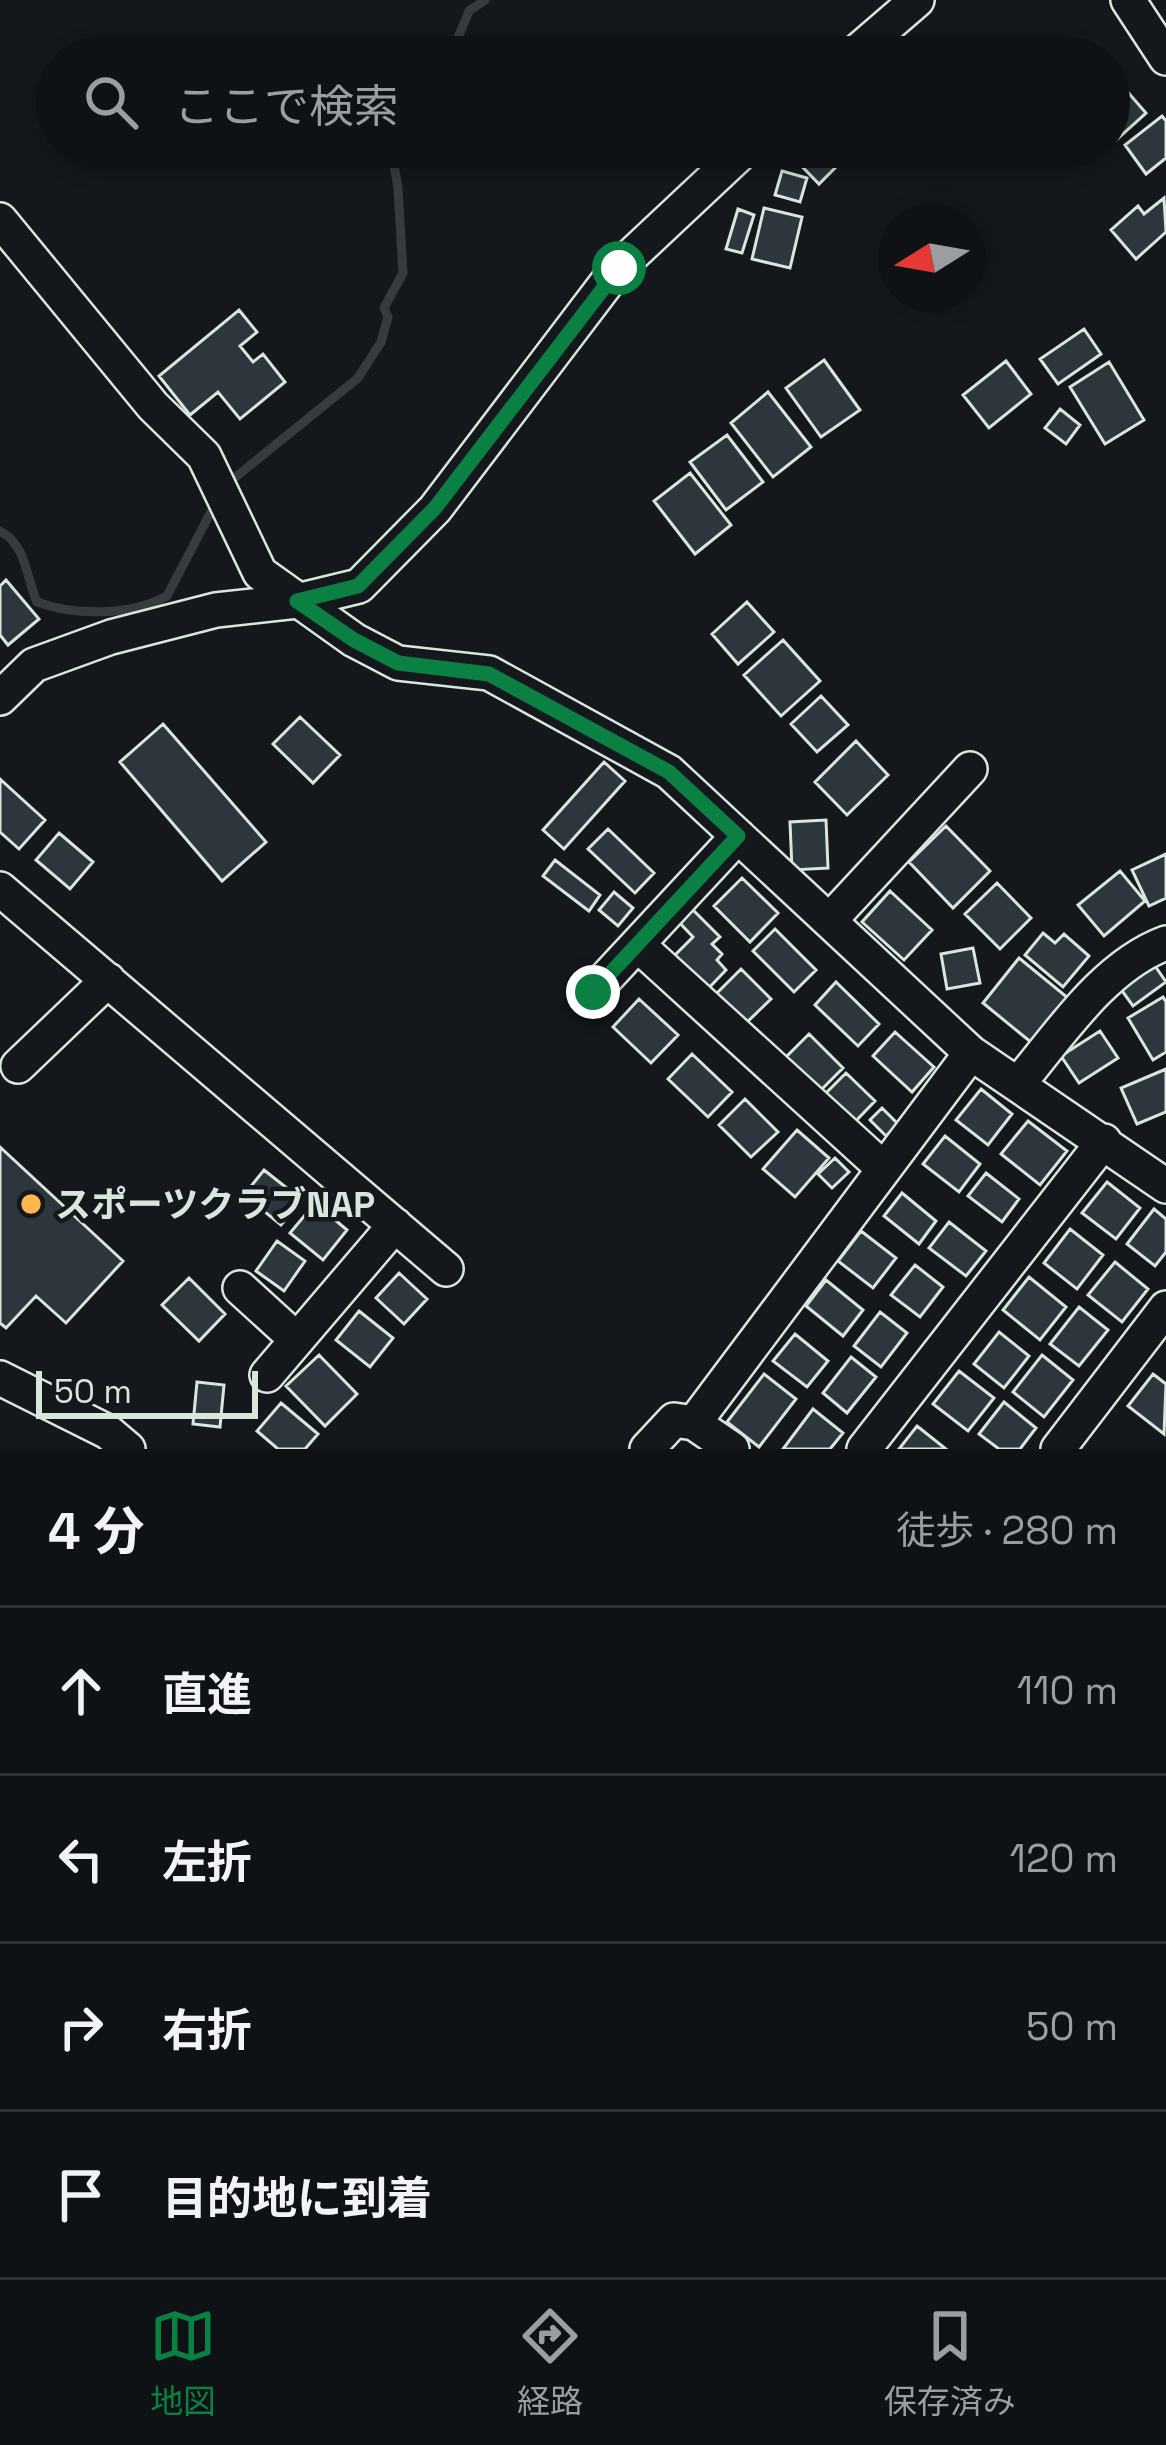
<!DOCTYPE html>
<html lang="ja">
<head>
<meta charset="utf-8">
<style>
	:root { --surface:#0f1215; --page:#181b1e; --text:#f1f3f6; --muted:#9b9ea0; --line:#2f3234; --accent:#0b8043 }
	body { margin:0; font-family:"Space Grotesk","Noto Sans JP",sans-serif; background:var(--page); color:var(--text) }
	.compass { position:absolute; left:878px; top:204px; width:108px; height:108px; border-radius:50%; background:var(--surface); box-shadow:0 6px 18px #0003; rotate:259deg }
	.scale { position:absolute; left:36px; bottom:30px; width:222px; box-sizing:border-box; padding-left:12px; border:6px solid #d8e6dc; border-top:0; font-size:33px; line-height:42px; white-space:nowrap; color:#d8e6dc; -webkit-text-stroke:9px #14181c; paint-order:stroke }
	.stop { position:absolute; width:36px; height:36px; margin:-27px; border:9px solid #0b8043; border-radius:50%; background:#fff }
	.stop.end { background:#0b8043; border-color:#fff; box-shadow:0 3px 12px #0008 }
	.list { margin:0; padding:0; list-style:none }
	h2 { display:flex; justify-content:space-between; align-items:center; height:156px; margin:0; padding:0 48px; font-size:51px }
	h2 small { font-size:39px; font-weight:400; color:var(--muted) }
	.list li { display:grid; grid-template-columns:78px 1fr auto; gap:36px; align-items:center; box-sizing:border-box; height:168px; padding:0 48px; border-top:3px solid var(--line) }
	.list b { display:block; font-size:45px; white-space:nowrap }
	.list em { font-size:39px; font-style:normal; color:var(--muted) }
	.icon { flex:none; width:66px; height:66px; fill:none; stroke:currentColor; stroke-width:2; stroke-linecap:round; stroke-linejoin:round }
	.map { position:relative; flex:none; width:1166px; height:1449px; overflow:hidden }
	.search { position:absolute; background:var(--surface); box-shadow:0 6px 18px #0003; left:36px; right:36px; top:36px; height:132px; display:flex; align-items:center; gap:30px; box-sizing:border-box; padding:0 42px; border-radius:66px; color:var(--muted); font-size:45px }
	.sheet { height:828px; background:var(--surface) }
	nav { display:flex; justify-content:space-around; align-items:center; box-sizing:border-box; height:168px; border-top:3px solid var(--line); background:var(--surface); font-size:33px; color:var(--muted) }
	nav a { display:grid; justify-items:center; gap:6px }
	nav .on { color:var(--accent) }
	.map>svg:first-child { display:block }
</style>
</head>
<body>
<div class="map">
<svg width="1166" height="1449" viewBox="0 0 1166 1449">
	<rect width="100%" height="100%" fill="#14181c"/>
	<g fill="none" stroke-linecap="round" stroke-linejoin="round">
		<path stroke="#363b3e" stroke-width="9" d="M450 57 469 11 485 0
			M227 484 358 378 381 342 388 317 384 308 403 273 398 188 391 147
			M0 531C27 545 26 578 37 602 75 616 131 616 167 596L215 504"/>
	</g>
	<path fill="#2c363c" stroke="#d8e6dc" stroke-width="3" d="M1119 82 1146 113 1115 141 1109 134V91Z
		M1162 116 1166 121V158L1146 174 1125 145Z
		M791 147H817L836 167 819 184 787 151Z
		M782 171 807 178 800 202 775 195Z
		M1164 198 1166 232 1136 259 1111 230 1138 206 1144 214Z
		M764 208 802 217 790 268 752 259Z
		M738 209 754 215 742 253 726 249Z
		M239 310 257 332 240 346 253 362 263 354 285 382 240 419 218 392 190 415 159 376Z
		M1084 329 1101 354 1058 384 1040 359Z
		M824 360 860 410 821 437 786 388Z
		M1006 361 1031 394 989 428 963 395Z
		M1109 362 1144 420 1105 444 1070 387Z
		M768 392 811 447 773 477 731 423Z
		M1060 409 1080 425 1066 444 1045 428Z
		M727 435 763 482 726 510 690 462Z
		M690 473 731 525 695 554 654 501Z
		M6 580 39 619 8 645 0 635V586Z
		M747 602 774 632 738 664 712 634Z
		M783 640 820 681 781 716 744 675Z
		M821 696 848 725 817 752 791 724Z
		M300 717 340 755 313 783 273 744Z
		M163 724 266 842 222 881 120 762Z
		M856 741 888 775 847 815 815 782Z
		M604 762 625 781 564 849 543 830Z
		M0 779 45 820 19 849 0 832Z
		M826 820 828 868 792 870 790 822Z
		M946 826 990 871 953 908 909 862Z
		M608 829 654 873 635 893 588 849Z
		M59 833 93 862 70 889 36 860Z
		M1166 854V898L1149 906 1132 870Z
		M555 860 600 895 589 911 543 876Z
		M1120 871 1145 901 1104 936 1078 905Z
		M742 878 778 913 750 942 714 906Z
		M997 883 1031 918 1000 949 965 914Z
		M890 891 932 930 904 960 862 922Z
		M614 892 633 908 618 926 599 910Z
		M689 906 720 937 712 944 722 954 717 960 726 970 702 995 668 962 693 937 676 919Z
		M775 929 816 970 794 992 753 951Z
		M1043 933 1055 943 1064 934 1089 956 1063 987 1025 955Z
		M973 948 980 983 947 989 941 954Z
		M1019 958 1068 998 1032 1043 983 1003Z
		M1153 963 1166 982 1133 1006 1120 988Z
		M741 969 771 999 743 1026 714 996Z
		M836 982 879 1024 858 1046 815 1005Z
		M1163 997 1166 1002V1052L1153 1060 1128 1018Z
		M639 999 678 1035 651 1063 613 1027Z
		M1100 1031 1118 1058 1079 1083 1061 1056Z
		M895 1032 934 1067 912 1092 873 1056Z
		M809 1034 843 1068 816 1095 782 1061Z
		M692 1054 732 1092 708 1117 668 1079Z
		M1166 1069V1112L1137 1124 1121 1088Z
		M846 1073 875 1101 848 1129 819 1100Z
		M981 1089 1012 1114 988 1145 956 1120Z
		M745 1099 778 1132 751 1157 719 1125Z
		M882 1108 898 1124 886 1136 870 1120Z
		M1028 1121 1067 1151 1040 1185 1001 1154Z
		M797 1130 829 1158 795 1197 763 1169Z
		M945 1136 980 1164 959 1192 923 1164Z
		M0 1147 123 1261 66 1323 36 1296 6 1328 0 1323Z
		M835 1158 849 1172 832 1188 818 1174Z
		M264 1170 302 1200 281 1225 244 1195Z
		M986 1173 1019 1199 1002 1222 968 1196Z
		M1107 1182 1140 1208 1116 1239 1082 1213Z
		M902 1193 936 1221 919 1244 884 1216Z
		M315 1203 347 1230 323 1260 290 1233Z
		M1154 1209 1166 1219V1252L1155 1266 1127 1244Z
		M949 1222 986 1251 966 1276 929 1248Z
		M1070 1229 1103 1255 1077 1289 1044 1263Z
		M861 1231 896 1258 873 1288 838 1261Z
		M277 1241 305 1261 284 1291 256 1271Z
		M1115 1262 1148 1289 1122 1322 1088 1295Z
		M915 1265 943 1287 920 1317 891 1295Z
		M399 1273 427 1299 404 1324 376 1298Z
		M1029 1277 1066 1307 1040 1340 1003 1310Z
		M189 1278 225 1314 199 1341 162 1305Z
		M826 1280 863 1310 843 1336 806 1306Z
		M1079 1307 1108 1330 1079 1366 1050 1344Z
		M359 1311 393 1338 370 1367 336 1340Z
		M880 1312 907 1333 881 1367 854 1346Z
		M999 1332 1029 1356 1004 1388 974 1364Z
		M795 1334 828 1361 807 1387 773 1361Z
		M319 1355 357 1394 325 1426 286 1386Z
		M1042 1355 1073 1380 1044 1417 1013 1392Z
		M851 1357 876 1377 847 1413 823 1393Z
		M959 1371 994 1398 968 1431 933 1404Z
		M764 1374 796 1399 759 1447 727 1422Z
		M1153 1374 1166 1384 1164 1434 1128 1406Z
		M197 1382 224 1385 220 1427 193 1424Z
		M1004 1402 1036 1428 1020 1449H999L979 1434Z
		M281 1403 318 1434 305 1449H278L257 1431Z
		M813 1409 843 1433 830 1449H783Z
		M917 1426 946 1449H899Z"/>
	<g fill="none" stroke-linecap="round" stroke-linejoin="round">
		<defs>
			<path id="minor" d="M1128 0 1166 58
				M851 57 917 0
				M0 220 153 406 204 456 260 573 354 640 398 663 489 673 669 772 971 1053 1166 1186
				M0 698 34 665 111 637 216 610 297 601 359 586 435 509 618 268 747 147
				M0 889 446 1269
				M829 921 970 769
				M638 945 884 1169
				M593 992 738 836
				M18 1066 108 980
				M1019 1083C1060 1034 1104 966 1166 943
				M240 1288 297 1340
				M267 1375 395 1225
				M0 1378 108 1432 128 1449
				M694 1423 732 1449
				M647 1449 674 1420 694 1423 971 1053
				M864 1449 1104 1141
				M1058 1449 1166 1308"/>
		</defs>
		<use href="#minor" stroke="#d8e6dc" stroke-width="38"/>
		<use href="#minor" stroke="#14181c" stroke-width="33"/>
	</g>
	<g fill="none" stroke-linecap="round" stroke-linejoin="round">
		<path stroke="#0b8043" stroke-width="15" d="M593 992 738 836 669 772 489 674 398 663 354 640 297 601 358 586 435 508 619 268"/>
	</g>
	<circle fill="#ffb74d" stroke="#14181c" stroke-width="4.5" cx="31" cy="1204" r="12"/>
	<g text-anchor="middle" stroke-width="9" stroke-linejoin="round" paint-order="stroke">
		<g font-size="36" font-weight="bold" fill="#d8e6dc" stroke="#14181c" text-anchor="start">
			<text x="55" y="1217">スポーツクラブNAP</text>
		</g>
	</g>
</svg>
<svg class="compass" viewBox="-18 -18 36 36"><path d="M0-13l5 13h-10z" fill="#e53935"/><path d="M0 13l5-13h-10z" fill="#9b9ea0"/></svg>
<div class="scale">50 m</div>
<div class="stop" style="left:619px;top:268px"></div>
<div class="stop end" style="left:593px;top:992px"></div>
<div class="search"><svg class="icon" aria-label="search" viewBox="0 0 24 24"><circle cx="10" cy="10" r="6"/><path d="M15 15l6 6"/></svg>ここで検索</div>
</div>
<section class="sheet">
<h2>4 分<small>徒歩 · 280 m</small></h2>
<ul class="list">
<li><svg class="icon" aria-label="ahead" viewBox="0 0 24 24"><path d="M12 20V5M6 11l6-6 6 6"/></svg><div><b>直進</b></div><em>110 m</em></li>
<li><svg class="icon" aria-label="left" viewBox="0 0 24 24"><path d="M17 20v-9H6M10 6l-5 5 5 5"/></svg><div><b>左折</b></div><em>120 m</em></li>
<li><svg class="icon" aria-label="right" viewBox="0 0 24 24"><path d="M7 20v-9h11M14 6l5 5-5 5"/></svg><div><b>右折</b></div><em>50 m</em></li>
<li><svg class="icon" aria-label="arrive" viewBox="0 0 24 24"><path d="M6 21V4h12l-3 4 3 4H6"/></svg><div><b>目的地に到着</b></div></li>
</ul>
</section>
<nav>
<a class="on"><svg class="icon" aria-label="map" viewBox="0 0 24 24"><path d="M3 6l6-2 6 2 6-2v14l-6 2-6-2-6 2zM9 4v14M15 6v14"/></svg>地図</a>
<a><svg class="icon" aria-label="directions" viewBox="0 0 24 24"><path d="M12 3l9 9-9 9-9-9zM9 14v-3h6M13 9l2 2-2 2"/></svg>経路</a>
<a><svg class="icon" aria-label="saved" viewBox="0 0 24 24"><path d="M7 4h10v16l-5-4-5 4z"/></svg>保存済み</a>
</nav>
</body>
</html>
